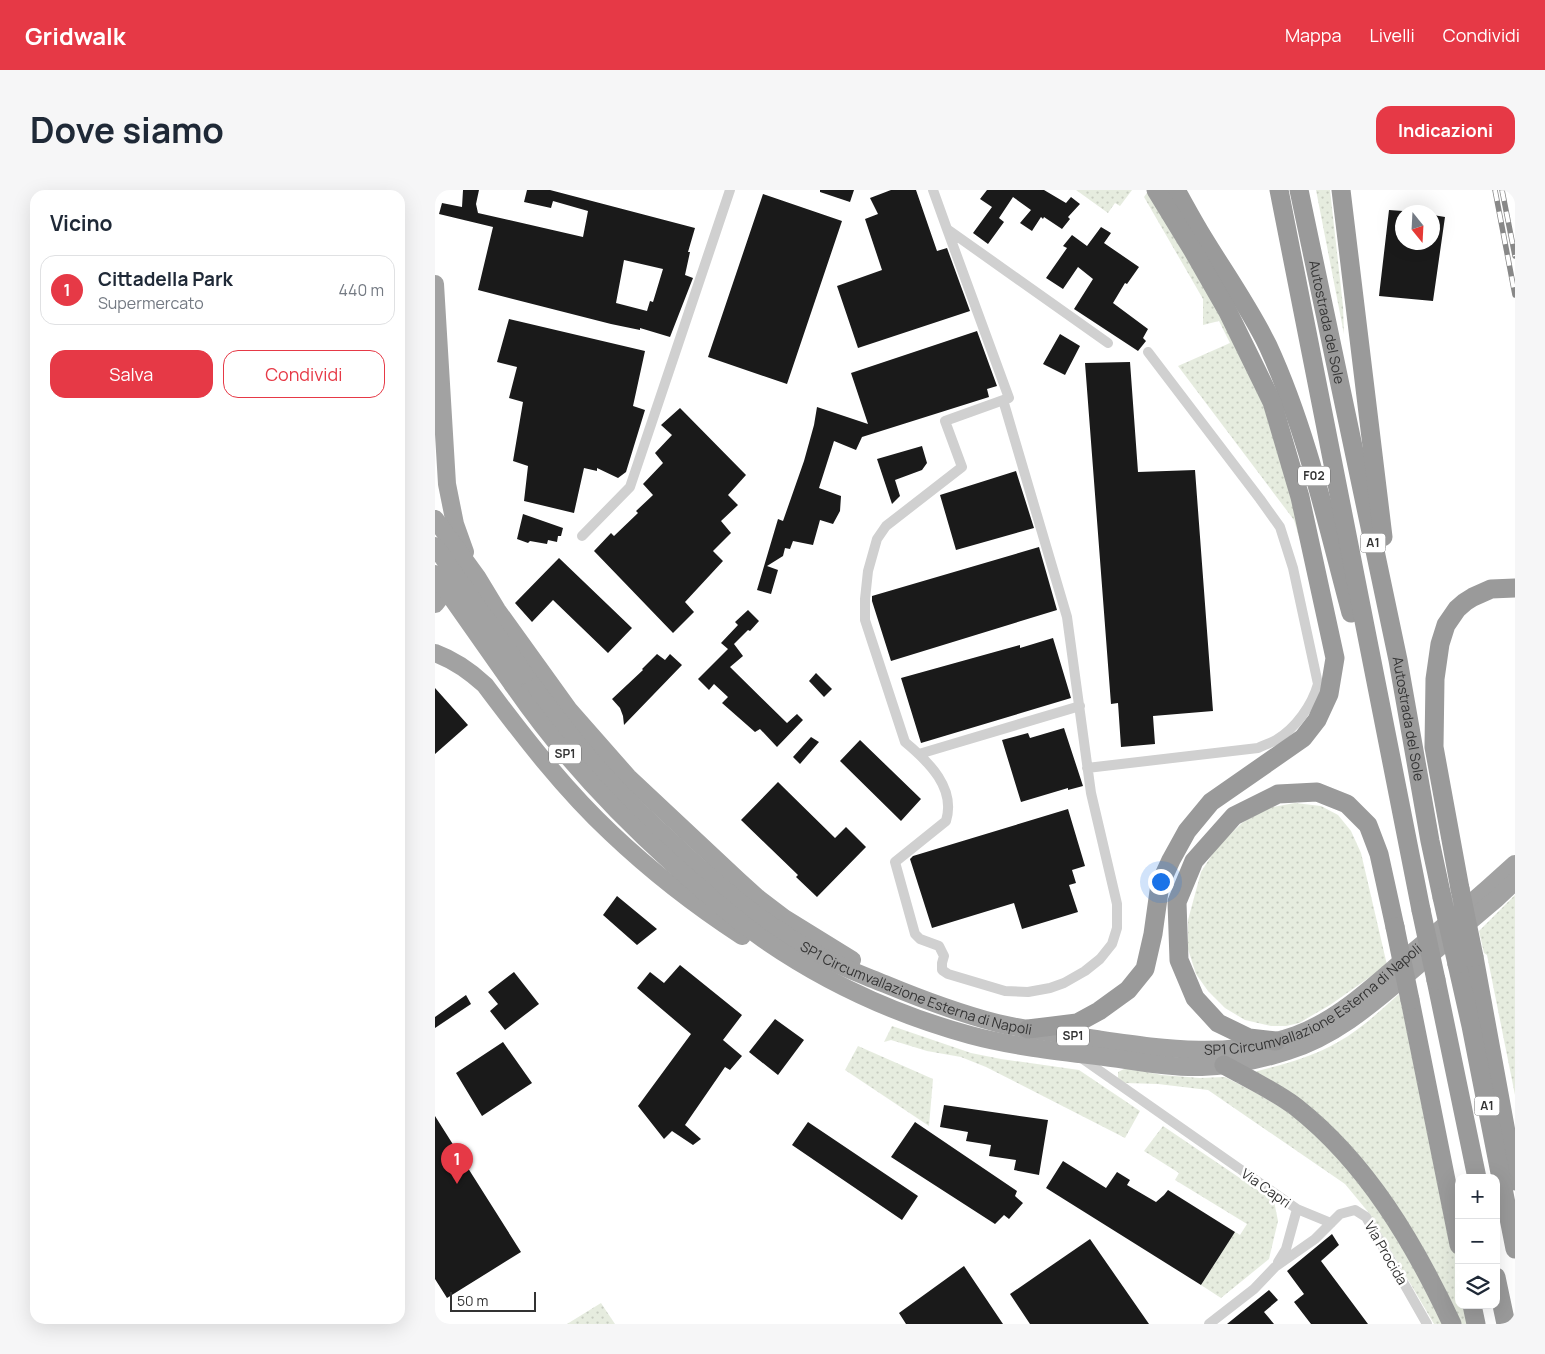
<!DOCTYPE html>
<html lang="it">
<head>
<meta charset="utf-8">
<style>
	:root { --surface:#fff; --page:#f6f6f7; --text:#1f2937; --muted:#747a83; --line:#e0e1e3; --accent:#e63946 }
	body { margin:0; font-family:Manrope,sans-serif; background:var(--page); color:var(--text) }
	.controls { position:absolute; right:15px; bottom:15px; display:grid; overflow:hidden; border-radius:10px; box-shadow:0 5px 20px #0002 }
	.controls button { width:45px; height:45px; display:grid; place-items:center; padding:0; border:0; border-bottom:1px solid var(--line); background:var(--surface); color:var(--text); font:25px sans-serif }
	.compass { position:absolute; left:960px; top:15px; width:45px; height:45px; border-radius:50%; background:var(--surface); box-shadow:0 5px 20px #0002; rotate:162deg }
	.scale { position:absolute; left:15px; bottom:12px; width:86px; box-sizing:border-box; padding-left:5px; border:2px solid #333; border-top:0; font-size:14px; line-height:18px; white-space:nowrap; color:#333; -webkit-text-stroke:4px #fff; paint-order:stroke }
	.you { position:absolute; left:725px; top:691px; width:18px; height:18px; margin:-12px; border:4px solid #fff; border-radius:50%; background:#1a73e8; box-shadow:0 0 0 8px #1a73e833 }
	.badge { display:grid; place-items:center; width:32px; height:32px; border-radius:50%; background:var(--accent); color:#fff; font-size:16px; font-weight:700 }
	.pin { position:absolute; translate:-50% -41px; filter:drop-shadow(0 1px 2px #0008) }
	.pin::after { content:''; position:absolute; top:26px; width:18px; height:15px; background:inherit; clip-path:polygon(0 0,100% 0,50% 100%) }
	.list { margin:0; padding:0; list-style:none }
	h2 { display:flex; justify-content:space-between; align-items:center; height:65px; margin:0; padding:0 20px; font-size:21px }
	h2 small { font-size:16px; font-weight:400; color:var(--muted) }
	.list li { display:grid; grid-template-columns:32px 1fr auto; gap:15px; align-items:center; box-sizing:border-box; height:70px; margin:0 10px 10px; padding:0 10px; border:1px solid var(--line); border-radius:15px }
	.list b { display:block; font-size:19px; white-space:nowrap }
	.list p { margin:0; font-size:16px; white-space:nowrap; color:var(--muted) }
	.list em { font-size:16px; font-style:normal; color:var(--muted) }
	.actions { display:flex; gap:10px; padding:15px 20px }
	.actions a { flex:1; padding:11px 0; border:1px solid var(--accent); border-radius:15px; text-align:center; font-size:18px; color:var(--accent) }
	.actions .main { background:var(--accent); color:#fff }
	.icon { flex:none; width:28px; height:28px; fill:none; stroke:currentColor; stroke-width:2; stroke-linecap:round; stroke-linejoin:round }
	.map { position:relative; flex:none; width:1080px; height:1134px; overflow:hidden; border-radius:15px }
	header { display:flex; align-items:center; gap:30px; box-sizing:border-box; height:70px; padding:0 25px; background:var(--accent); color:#fff }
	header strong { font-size:24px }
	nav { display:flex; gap:28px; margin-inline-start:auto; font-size:18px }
	.intro { display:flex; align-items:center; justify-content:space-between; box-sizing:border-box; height:120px; padding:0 30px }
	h1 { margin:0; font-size:35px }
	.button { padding:12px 22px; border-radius:15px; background:var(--accent); color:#fff; font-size:18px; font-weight:700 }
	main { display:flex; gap:30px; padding:0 30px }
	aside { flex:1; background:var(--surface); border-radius:15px; box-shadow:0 5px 20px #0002 }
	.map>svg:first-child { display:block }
</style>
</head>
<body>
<header>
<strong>Gridwalk</strong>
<nav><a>Mappa</a><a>Livelli</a><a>Condividi</a></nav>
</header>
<div class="intro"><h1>Dove siamo</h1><a class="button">Indicazioni</a></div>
<main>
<aside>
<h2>Vicino<small></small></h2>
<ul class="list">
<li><span class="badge">1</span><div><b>Cittadella Park</b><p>Supermercato</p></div><em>440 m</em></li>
</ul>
<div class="actions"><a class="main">Salva</a><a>Condividi</a></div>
</aside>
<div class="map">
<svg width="1080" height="1134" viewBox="0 0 1080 1134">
	<defs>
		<pattern id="grass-dots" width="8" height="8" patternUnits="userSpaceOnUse" patternTransform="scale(1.25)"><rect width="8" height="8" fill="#e6ecdf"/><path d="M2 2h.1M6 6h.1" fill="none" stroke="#c6cbc0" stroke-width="1.8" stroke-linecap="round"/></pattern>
	</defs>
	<rect width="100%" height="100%" fill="#fff"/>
	<path fill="url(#grass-dots)" d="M641 0H697L685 16 680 13 673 23Z
		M714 0 769 87 829 212 842 248 874 380 859 330 743 176 795 153 784 131 768 135V109L709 7Z
		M881 0H895L908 116 909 144Z
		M860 613 886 616 903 625 916 641 926 663 952 775 895 815 864 833 851 836H836L810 830 790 818 773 801 761 784 753 759V730L766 682 782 657 807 633 832 618Z
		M1080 705V905L1052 765 1049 763 1044 741Z
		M964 804 1012 1020 1024 1081V1115H1030L1034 1134H1021L945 997 816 883C845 875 876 868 903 852 925 840 945 821 964 804Z
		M457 836 536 863 566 869 644 880 705 921 690 948 551 877 526 867 492 861 456 850 449 852Z
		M423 856 498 889 494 936 410 880Z
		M691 878 727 885 765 888 790 887 823 904 858 925 882 945 939 1008 1012 1134H999L934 1023 910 994 773 900 723 894 689 893 684 891 683 887V882Z
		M728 936 839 1011 843 1031 834 1069 786 1108 766 1095 800 1042 805 1045 812 1034 740 990 744 983 709 961Z
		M166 1113 180 1134H132Z"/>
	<path fill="#1a1a1a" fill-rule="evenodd" d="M28 0H44L41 14 43 23 148 47 153 21 118 11 116 18 89 12 92 0H115L260 38 253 62H255L250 85 258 88 235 147 205 138V140L176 134 43 100 58 37 4 24 7 13 27 17ZM189 70 228 79 218 112 215 111 212 121 181 113Z
		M385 0H419L415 12 385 2Z
		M456 0H481L502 61 512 58 535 121 423 158 402 96 447 80 430 29 443 24 435 8Z
		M552 0H609L631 13 636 7 645 14 633 27 635 29 627 39 609 27 608 29 606 27 597 41 585 33 596 20 578 7 564 28 569 32 553 54 538 43 557 17 545 9Z
		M328 4 407 31 352 194 273 167Z
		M954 20 968 21V52H998V25L1010 27 998 111 944 106Z
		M666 37 676 43 669 53 704 77 692 94 690 93 678 113 713 139 708 148 711 151 703 161 639 119 658 89 643 77 628 99 611 88 632 58 628 56 637 45 652 56Z
		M74 129 210 161 198 216 210 220 191 282 183 288 162 278V281L149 278 139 323 89 311 93 276 78 271 88 212 74 208 82 177 62 172Z
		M542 141 562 196 552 199 554 207 427 247 421 260 399 251 384 298 406 306 405 321 398 334 385 330 378 355 358 351 355 359 350 358 348 366 332 376 343 380 336 404 322 400 343 329 348 331 369 271 379 235 382 217 433 234 416 183Z
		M625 144 645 156 630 185 608 174Z
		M695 172 703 282 760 280 778 521 718 526 720 554 686 557 683 513 676 514 650 173Z
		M245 218 311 285 293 305 303 315 286 331 296 343 278 361 288 371 250 412 259 422 238 443 159 361 176 343 179 346 203 323 201 321 218 305 208 294 228 273 220 263 237 245 226 235Z
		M487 256 492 273 487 280 460 290 465 306 457 314 442 269Z
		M581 281 599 338 521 360 505 305Z
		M88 324 128 338 126 346H123L122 352 113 350 112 354 95 351 93 353 82 349Z
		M604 357 622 420 456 471 437 411V406Z
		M124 368 197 438 173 463 118 410 97 432 80 413Z
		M313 420 324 431 315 441 313 440 297 456 299 454 308 466 295 477 352 533 362 524 368 530 342 557 325 539 320 542 287 513 293 507 279 494 274 500 263 489 293 459 286 453 303 435 300 432Z
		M618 448 636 508 486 553 466 488 585 455V458Z
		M222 464 230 470 235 464 247 475 189 535 188 526 185 518 177 509 208 480 207 479Z
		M381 483 397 499 389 507 374 491Z
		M0 498 33 535 0 564Z
		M629 538 648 596 633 600V598L586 612 567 550 593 543 595 548Z
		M376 547 384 552 365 574 358 567Z
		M425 550 486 609 466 631 405 571Z
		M343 592 400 648 411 637 431 657 382 707 361 687 363 685 306 630Z
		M633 619 650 676 637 680 641 693 634 695 643 722 587 739 579 713 497 738 475 669 478 666Z
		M182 706 222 739 202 755 168 725Z
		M245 775 307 825 288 850 307 866 295 880 290 877 250 935 266 949 258 955 237 941 229 949 203 916 256 844 202 798 215 782 229 793Z
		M79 782 104 814 70 840 55 821 63 814 53 802Z
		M31 805 36 814 0 838V827Z
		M340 829 369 850 343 885 314 862Z
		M68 852 97 893 47 926 21 883Z
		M509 915 613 930 604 985 579 980 581 970 554 966 556 955 531 951 533 942 505 937Z
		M0 926 86 1062 12 1108 0 1089Z
		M373 932 483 1006 467 1030 357 955Z
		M480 932 582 1001 580 1006 588 1013 574 1029 569 1025 560 1034 456 967Z
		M628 971 671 998 682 982 695 990 692 995 721 1012 729 1005 733 1000 800 1042 766 1095 611 998Z
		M897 1044 904 1055 886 1071 933 1134H876L859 1112 869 1104 852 1081Z
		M655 1049 714 1134H595L575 1104Z
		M529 1076 568 1134H471L464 1123Z
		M834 1100 843 1110 829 1122 839 1134H792Z"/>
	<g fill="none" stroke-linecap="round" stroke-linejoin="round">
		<path stroke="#d0d0d0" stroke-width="10" d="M498 0 512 39 673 153
			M512 39 574 208 510 231 527 277 451 336 442 349 433 381 430 409V430L470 552C494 572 521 598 511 631L460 672 480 744 485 749 504 756 509 766 507 773V780L513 784 570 801 593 802 615 798 629 793 650 781 665 769 677 754 682 738V714L656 603 632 427 568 210
			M147 346 195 297 295 0
			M484 564 645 516
			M652 578 823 558C829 555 836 553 841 550 861 538 877 515 883 494L858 378 845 337 825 309 713 162
			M645 867 862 1019 896 1033
			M843 1072 851 1059 862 1019
			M774 1134 819 1099 840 1077 880 1049 905 1024 920 1020 931 1027 992 1134"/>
		<g stroke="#a2a2a2" stroke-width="18">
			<path d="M0 94 12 294 20 334 30 362"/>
			<path d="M0 329 42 387 62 420 134 520 193 587 303 690 324 709 349 728 417 770"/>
			<path d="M0 414C7 404 14 399 26 397"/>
			<path d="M0 463C19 470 36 482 50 495 89 547 129 599 176 643 216 681 261 716 307 746"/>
			<path id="s1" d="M90 485C118 523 146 561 179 596 198 616 218 635 239 654 283 696 330 736 384 765 405 777 428 785 450 794 486 809 524 823 562 833 595 841 628 844 661 849 730 859 794 869 861 845 904 829 938 796 972 767 1009 737 1045 706 1080 674"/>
			<path d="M78 495C124 562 178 620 238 674 267 700 296 726 328 749 390 792 462 825 535 845 576 856 619 861 662 866 696 870 732 878 767 877 796 876 825 870 853 861 901 846 937 814 975 782 1003 758 1032 734 1060 710L1080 691"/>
		</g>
		<g stroke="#9a9a9a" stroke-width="19">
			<path d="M741 0C750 16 759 33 769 49 791 85 815 119 833 156 872 241 892 334 916 423"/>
			<path d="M844 0 986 720"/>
			<path id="s2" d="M864 0 963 470 995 651 1007 707"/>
			<path d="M906 0 948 347"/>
			<path d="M1025 699 999 557 1000 489 1005 454 1011 435 1022 419 1030 412 1038 407 1056 399 1080 398"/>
			<path d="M1039 767 1080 991"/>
			<path d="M1022 774 1036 836 1080 1059"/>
			<path d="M1001 790 1042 988"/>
			<path d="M975 810 1024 1055"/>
			<path d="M593 839 642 833 664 821 693 800 710 779 718 744 725 694 736 670 752 641 776 612 868 548 882 530 894 504 900 468 865 307 837 212 793 122 757 59 721 0"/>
			<path d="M841 851 814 848 783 833 760 808 744 770 742 712 759 671 799 626 843 604 882 602 912 614 933 635 944 664 960 737"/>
			<path d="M789 875C812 888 840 901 861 917 932 973 979 1053 1017 1134"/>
			<path d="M1061 1087 1071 1134"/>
			<path d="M1037 1115 1041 1134"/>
		</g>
		<defs>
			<path id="rail" d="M1060 0 1080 105
				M1067 0 1080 66"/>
		</defs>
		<use href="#rail" stroke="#888" stroke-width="5.5"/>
		<use href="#rail" stroke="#fff" stroke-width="4" stroke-dasharray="11" stroke-linecap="butt"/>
		<path stroke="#a2a2a2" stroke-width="18" d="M0 356 90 485
			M0 384 78 495"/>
		<path stroke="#9a9a9a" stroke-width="19" d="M1025 699 1039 767
			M1007 707 1022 774
			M986 720 1001 790
			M960 737 975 810"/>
	</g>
	<g text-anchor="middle" stroke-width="5" stroke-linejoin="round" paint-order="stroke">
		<g fill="#fff" stroke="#707070" stroke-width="1">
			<rect x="863" y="276.5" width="32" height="19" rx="4"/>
			<rect x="925.5" y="343.5" width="25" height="19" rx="4"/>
			<rect x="114" y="554.5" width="32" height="19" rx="4"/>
			<rect x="622" y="836.5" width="32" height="19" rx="4"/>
			<rect x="1039.5" y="906.5" width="25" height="19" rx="4"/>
		</g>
		<g font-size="12" font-weight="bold" fill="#333">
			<text x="879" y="290">F02</text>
			<text x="938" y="357">A1</text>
			<text x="130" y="568">SP1</text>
			<text x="638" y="850">SP1</text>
			<text x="1052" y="920">A1</text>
		</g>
		<g font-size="14" fill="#333" stroke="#fff">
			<text dy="5" stroke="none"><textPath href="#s2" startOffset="135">Autostrada del Sole</textPath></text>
			<text dy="5" stroke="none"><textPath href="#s2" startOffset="540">Autostrada del Sole</textPath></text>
			<text dy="5" stroke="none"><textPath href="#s1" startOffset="512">SP1 Circumvallazione Esterna di Napoli</textPath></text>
			<text dy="5" stroke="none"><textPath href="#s1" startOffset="932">SP1 Circumvallazione Esterna di Napoli</textPath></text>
			<text transform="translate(831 998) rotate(35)" y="5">Via Capri</text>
			<text transform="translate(951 1063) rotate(60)" y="5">Via Procida</text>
		</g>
	</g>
</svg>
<div class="controls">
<button>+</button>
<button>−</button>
<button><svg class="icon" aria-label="layers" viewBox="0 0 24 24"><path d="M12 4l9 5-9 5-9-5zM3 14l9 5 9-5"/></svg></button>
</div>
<svg class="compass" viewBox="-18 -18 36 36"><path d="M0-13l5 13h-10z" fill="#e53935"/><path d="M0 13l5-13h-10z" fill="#747a83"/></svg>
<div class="scale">50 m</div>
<div class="you"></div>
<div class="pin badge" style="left:22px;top:994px">1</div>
</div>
</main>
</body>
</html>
